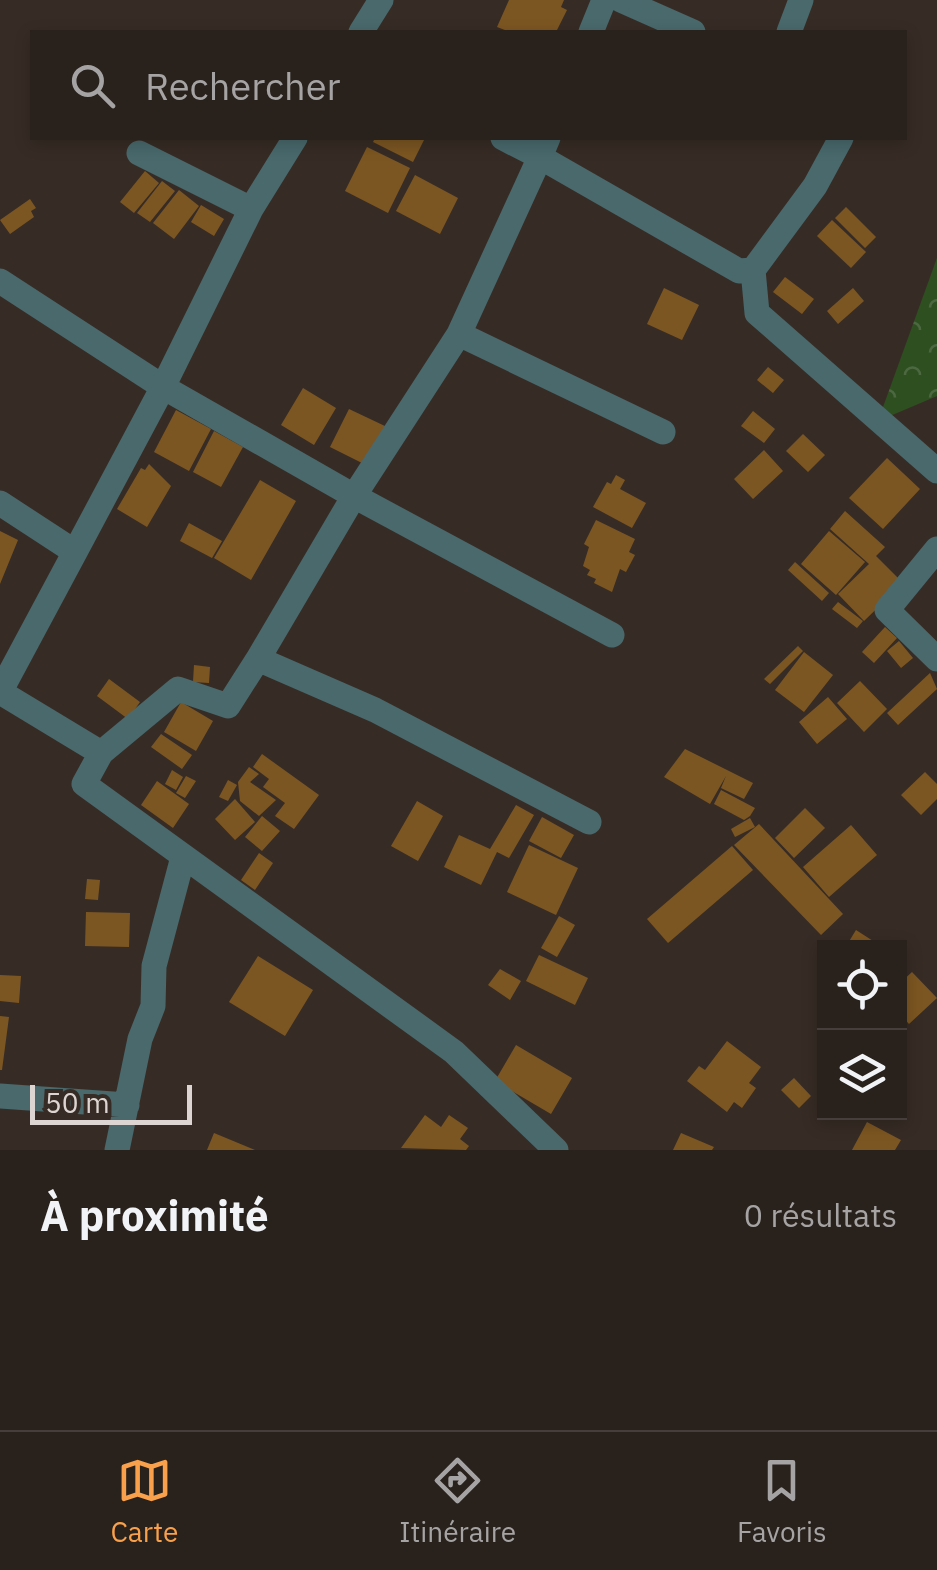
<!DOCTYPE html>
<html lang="fr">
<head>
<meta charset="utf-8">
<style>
	:root { --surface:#29211c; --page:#352e29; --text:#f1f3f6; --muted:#a5a3a3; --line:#453e3b; --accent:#f8a04b }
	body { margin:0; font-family:"IBM Plex Sans",sans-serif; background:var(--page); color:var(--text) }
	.controls { position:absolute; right:30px; bottom:30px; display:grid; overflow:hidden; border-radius:0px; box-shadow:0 5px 15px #0003 }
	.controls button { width:90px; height:90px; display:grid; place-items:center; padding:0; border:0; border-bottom:2px solid var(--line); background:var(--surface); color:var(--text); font:50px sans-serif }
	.scale { position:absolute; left:30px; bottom:25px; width:162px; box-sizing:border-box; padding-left:10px; border:5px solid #ddd5d1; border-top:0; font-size:28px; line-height:35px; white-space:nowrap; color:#ddd5d1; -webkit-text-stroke:8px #372c25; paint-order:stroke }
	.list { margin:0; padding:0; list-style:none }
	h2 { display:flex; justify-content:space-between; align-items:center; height:130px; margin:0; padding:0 40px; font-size:42px }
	h2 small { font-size:32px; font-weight:400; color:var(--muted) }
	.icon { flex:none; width:55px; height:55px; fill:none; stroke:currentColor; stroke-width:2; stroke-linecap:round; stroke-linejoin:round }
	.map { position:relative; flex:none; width:937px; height:1150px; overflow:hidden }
	.search { position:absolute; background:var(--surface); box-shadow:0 5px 15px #0003; left:30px; right:30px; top:30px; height:110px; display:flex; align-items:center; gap:25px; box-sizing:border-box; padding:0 35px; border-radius:0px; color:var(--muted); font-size:38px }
	.sheet { height:280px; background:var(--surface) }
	nav { display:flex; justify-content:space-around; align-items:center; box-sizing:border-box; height:140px; border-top:2px solid var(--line); background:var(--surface); font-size:28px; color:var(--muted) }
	nav a { display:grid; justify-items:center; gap:5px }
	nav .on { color:var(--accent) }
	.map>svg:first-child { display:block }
</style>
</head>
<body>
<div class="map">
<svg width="937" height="1150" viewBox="0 0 937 1150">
	<defs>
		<pattern id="forest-crowns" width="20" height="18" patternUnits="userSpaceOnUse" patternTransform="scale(2.5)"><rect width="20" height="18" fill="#2e5021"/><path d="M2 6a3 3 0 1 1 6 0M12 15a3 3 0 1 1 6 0" fill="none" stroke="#4c6840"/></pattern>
	</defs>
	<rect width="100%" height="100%" fill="#372c25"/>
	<path fill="url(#forest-crowns)" d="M937 258V396L878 421Z"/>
	<path fill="#7c5622" d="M509 0H564L561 7 567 10 556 32H510L497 27Z
		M375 138H425L413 162 373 142Z
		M367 147 410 168 388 213 345 191Z
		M145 171 159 183 134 213 120 202Z
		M415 175 458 198 440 234 396 211Z
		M162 181 175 191 150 222 137 213Z
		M179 190 199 206 174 239 153 223Z
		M30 199 36 208 31 211 34 217 10 234 0 220Z
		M201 205 224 219 214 236 191 222Z
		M846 207 876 237 865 248 835 218Z
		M832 220 866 252 851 268 817 236Z
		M785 277 814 299 802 314 773 292Z
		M664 288 699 305 682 340 647 324Z
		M853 288 864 301 838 324 827 311Z
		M768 367 784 380 773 393 757 380Z
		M303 388 336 408 314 445 281 425Z
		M349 409 387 427 366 465 330 447Z
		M176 410 211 429 189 471 154 452Z
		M753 411 775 429 764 443 741 426Z
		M214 431 243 447 221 487 193 472Z
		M803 434 825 455 808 472 786 451Z
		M764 450 783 471 753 499 734 479Z
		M887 458 920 489 883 529 849 498Z
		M149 464 171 486 147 527 117 509 141 468 145 470Z
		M616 475 625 480 620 489 646 503 632 528 593 507 607 482 611 484Z
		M260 480 296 501 251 580 214 558Z
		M845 511 885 547 876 556 903 583 864 621 838 594 869 564 830 529Z
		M596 520 635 539 629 552 635 555 626 572 620 569 612 592 594 583 596 579 587 575 590 570 583 566 589 547 584 544Z
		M189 523 222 541 212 558 180 541Z
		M0 531 18 540 0 584Z
		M829 531 865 562 836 595 801 564Z
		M795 562 829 593 822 601 788 570Z
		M838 602 863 621 857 628 832 609Z
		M885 627 897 638 874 663 862 652Z
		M899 641 913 658 901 668 887 651Z
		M798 646 803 651 770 684 764 679Z
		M804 652 833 675 804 712 775 690Z
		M194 665 210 667 209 683 193 682Z
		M930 673 937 689 898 725 887 713Z
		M109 679 140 702 128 719 97 696Z
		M860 681 887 709 864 732 837 703Z
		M828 697 847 719 817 744 799 722Z
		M181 702 213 721 196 751 164 732Z
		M161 734 192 755 182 769 151 747Z
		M685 749 753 783 744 799 721 788 726 776 710 804 664 777Z
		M262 754 319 795 294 829 275 816 285 803 263 787 269 779 253 767Z
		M249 767 259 774 250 782 276 800 259 816 240 801 238 782Z
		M172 770 183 777 176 790 165 784Z
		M925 772 937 784V799L921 815 901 795Z
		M186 776 196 781 185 798 176 793Z
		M228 780 237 785 228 801 219 797Z
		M157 781 189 804 173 828 141 805Z
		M721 790 755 808 750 816 744 820 714 804Z
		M235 799 255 822 235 840 215 819Z
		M417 801 443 816 418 861 391 846Z
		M516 805 534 815 509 858 497 852 481 885 444 867 459 835 490 849Z
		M805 808 825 828 794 858 775 838Z
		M262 816 280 831 262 851 245 837Z
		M542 817 574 835 561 858 529 841Z
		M750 818 755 827 735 837 731 829Z
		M759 824 843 914 821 935 734 845Z
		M851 825 877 855 829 897 803 867Z
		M529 845 578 868 556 915 507 892Z
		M732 846 753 870 668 943 647 919Z
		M259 853 273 863 255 890 241 880Z
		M87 879 100 880 98 900 85 899Z
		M86 912 130 913 129 947 85 946Z
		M559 916 575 925 557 957 541 948Z
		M856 930 884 948H845Z
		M539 955 588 978 575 1005 526 981Z
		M258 956 313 990 285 1036 229 1002Z
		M500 969 521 981 510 1000 488 985Z
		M912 972 937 998 909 1024 900 1014V983Z
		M0 975 21 976 19 1003 0 1001Z
		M0 1016 9 1017 2 1070H0Z
		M727 1041 761 1067 749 1083 756 1088 742 1108 734 1102 727 1112 687 1081 699 1066 705 1070Z
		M516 1045 572 1078 551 1114 495 1081Z
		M794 1078 811 1096 799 1108 781 1090Z
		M425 1115 441 1127 449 1115 468 1128 460 1139 469 1146 466 1150 401 1148Z
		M867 1122 901 1140 895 1150H852Z
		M214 1133 255 1150H207Z
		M681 1133 714 1147 712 1150H673Z"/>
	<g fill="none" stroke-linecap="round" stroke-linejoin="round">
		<path stroke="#49696d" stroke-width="25" d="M621 0 693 32
			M361 32 381 0
			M591 32 604 0
			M789 32 801 0
			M503 138 540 157 548 138
			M841 138 815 186 753 270 757 313 937 471
			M139 153 251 209 295 138
			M251 209 163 387 354 496 258 659 375 710 589 822
			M0 281 163 387 75 552
			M459 334 354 496 612 635
			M663 432 459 334 540 157 739 271 753 270
			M0 503 75 552 0 692 101 753 84 784 454 1052 556 1150
			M937 549 887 610 937 659
			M101 753 178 689 228 706 258 659
			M0 1096 127 1105
			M117 1150 140 1039 153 1006 154 966 183 857"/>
	</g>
</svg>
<div class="controls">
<button><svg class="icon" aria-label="locate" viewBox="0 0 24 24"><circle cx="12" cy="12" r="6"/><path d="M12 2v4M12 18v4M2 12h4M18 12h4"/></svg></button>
<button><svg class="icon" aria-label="layers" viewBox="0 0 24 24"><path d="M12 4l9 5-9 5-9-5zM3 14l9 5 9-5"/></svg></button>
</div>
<div class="scale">50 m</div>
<div class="search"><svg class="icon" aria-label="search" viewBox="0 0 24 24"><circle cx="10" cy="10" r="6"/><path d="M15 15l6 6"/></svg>Rechercher</div>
</div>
<section class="sheet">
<h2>À proximité<small>0 résultats</small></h2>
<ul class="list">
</ul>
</section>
<nav>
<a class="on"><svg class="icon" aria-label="map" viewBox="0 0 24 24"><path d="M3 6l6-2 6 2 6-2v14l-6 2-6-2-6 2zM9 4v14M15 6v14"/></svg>Carte</a>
<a><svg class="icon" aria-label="directions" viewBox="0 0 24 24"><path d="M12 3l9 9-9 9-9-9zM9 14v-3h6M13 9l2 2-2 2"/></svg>Itinéraire</a>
<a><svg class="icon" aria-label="saved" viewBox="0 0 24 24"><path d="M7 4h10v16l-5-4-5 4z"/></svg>Favoris</a>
</nav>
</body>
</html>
